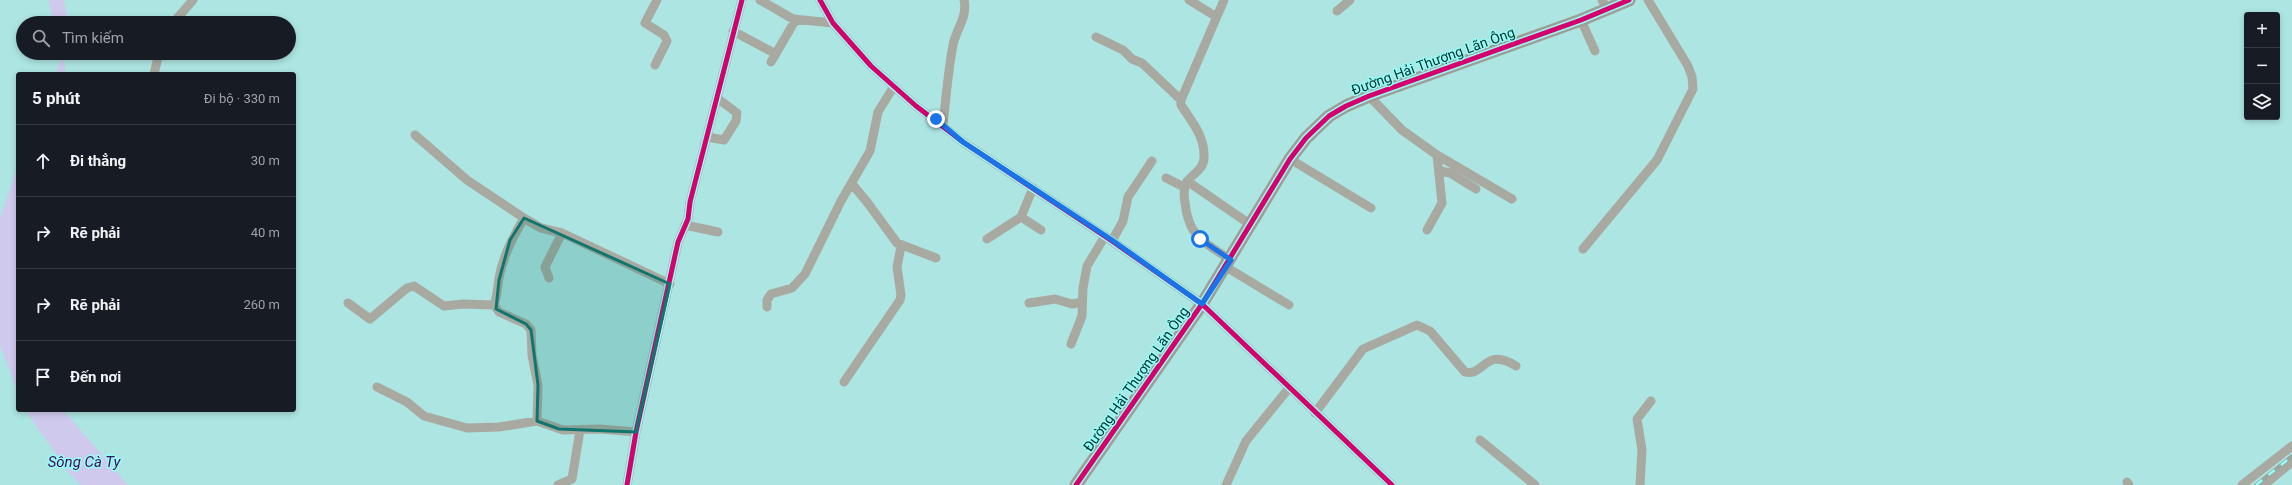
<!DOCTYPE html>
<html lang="vi">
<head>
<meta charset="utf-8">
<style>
	:root { --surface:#171b24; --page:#242831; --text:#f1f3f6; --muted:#9ea1a6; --line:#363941 }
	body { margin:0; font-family:Roboto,sans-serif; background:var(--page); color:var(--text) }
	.controls { position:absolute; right:12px; top:12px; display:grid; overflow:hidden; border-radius:4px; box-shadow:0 2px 6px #0003 }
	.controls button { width:36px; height:36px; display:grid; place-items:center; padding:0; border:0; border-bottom:1px solid var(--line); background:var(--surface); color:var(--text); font:20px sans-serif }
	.stop { position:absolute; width:12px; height:12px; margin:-9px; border:3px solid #1a73e8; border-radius:50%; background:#fff }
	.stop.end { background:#1a73e8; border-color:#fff; box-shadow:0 1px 4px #0008 }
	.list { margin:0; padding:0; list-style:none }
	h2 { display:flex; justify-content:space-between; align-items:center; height:52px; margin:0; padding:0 16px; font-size:17px }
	h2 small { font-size:13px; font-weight:400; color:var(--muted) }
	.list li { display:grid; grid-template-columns:26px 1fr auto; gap:12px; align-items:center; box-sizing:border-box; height:72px; padding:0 16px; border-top:1px solid var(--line) }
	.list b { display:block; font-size:15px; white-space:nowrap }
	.list em { font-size:13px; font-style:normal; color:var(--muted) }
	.icon { flex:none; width:22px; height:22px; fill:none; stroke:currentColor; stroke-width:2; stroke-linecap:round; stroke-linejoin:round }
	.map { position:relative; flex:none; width:2292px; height:485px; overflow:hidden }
	.search { position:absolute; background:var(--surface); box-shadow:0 2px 6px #0003; left:16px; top:16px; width:280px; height:44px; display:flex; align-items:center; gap:10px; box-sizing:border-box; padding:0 14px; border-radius:22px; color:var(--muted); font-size:15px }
	.panel { position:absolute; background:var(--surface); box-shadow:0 2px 6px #0003; left:16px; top:72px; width:280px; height:340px; border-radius:4px }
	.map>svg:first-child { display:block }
</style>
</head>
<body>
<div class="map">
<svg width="2292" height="485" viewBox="0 0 2292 485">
	<rect width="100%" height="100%" fill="#ade5e2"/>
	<path fill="#cfc9ed" d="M64 53 65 74H55Z
		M18 166V392L0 346V218Z
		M25 410H63L128 485H81L70 474Z"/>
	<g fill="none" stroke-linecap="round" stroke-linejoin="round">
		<path stroke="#cfc9ed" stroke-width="15" d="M56 0 61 23"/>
		<path stroke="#a8aaa1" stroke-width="9" d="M760 0 793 19 833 23
			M820 0 833 23 871 66 916 106 963 142 1112 241 1202 304 1392 485
			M1189 0 1215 16
			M1224 0 1181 100V105C1192 122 1205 136 1204 158 1204 169 1192 174 1187 182 1183 189 1184 196 1185 203 1189 238 1204 242 1231 260
			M1602 0 1607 9
			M1337 11 1350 0
			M1581 20 1595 51
			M173 23 193 0
			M733 31 776 54
			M1096 37 1123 50 1132 59 1142 63 1181 100
			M771 62 796 19
			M655 65 667 41 664 35 645 23 657 0
			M154 74 159 53
			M1369 96 1402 130 1437 155 1512 199
			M943 125C946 98 948 71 953 45 956 29 968 17 964 0
			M415 135 467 180 524 218 541 228 562 233 670 284
			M707 137 724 140 736 121 737 113 717 98
			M1290 159 1371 208
			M1440 171 1450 173 1476 189
			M1166 178 1184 187
			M1187 181 1251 225
			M852 184 867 202 897 243 936 258
			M1021 217 1041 230
			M524 218C513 237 503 256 499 278 497 289 498 294 494 305L499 312 526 324 531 330 532 355 538 385 537 421
			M685 225 718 232
			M1427 230 1442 203 1437 155
			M987 239 1021 217 1033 188
			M1112 241 1123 221 1128 197 1152 161
			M1583 249 1657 160 1693 89 1692 77 1688 66 1648 0
			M1226 267 1289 305
			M549 278 545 267 562 233
			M348 303 370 319 407 288 414 286 444 306 463 304 494 305
			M1029 303 1055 299 1072 304 1082 302
			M767 307V300L771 294 792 288 805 274 841 201 870 151 878 112 894 86
			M1071 344 1082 316 1083 288 1087 266 1105 236
			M844 382 900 300 901 295 897 267 901 246
			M377 387 407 402 424 416 467 428 499 427 537 421 563 430 600 429 636 432
			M1315 413 1363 349 1417 325 1430 331 1465 372C1484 377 1485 346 1516 366
			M1480 440 1535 485
			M2127 482 2129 485
			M558 485 572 479 580 430
			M627 485 636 432 678 242 688 219 690 202 742 0
			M1226 485 1246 441 1289 388
			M1640 485 1642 450 1637 419 1651 401
			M2242 485 2292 446
			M2264 485 2292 462"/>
		<path stroke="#9d9e94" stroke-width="13" d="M1076 485 1202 304 1290 159 1306 138 1329 116 1346 106 1369 96 1581 20 1629 0"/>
		<defs>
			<path id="rail" d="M2256 485 2292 456"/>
		</defs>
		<use href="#rail" stroke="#94a7a1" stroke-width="4"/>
		<use href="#rail" stroke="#96fcf7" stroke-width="2.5" stroke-dasharray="8" stroke-linecap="butt"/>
		<defs>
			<path id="cycleway" d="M820 0 833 23 871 66 916 106 963 142 1112 241 1202 304 1392 485
				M627 485 636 432 678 242 688 219 690 202 742 0
				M1076 485 1202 304 1290 159 1306 138 1329 116 1346 106 1369 96 1581 20 1629 0"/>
		</defs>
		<use href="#cycleway" stroke="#96fcf7" stroke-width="8"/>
		<use href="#cycleway" stroke="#d6006c" stroke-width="5"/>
	</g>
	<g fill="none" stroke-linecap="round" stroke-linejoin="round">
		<path stroke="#1a73e8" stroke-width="5" d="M936 119 963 142 1112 240 1202 304 1231 260 1200 239"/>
	</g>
	<path fill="#0f766e" fill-opacity="0.2" stroke="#0f766e" stroke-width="3" stroke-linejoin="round" d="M524 218 670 284 636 432 559 429 537 421 538 385 531 330 526 324 496 309 499 280 510 240Z"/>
	<g text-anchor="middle" stroke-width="3" stroke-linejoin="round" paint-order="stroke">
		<g font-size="14" fill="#00302f" stroke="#96fcf7">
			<text transform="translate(1433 61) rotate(-20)" y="5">Đường Hải Thượng Lãn Ông</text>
			<text transform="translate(1136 379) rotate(-55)" y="5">Đường Hải Thượng Lãn Ông</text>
		</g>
		<g font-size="15" font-style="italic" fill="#410a5a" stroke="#96fcf7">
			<text x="84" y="467">Sông Cà Ty</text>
		</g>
	</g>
</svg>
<div class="controls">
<button>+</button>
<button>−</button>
<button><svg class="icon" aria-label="layers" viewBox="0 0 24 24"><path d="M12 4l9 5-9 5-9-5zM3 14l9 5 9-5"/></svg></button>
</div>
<div class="stop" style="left:1200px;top:239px"></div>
<div class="stop end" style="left:936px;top:119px"></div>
<div class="search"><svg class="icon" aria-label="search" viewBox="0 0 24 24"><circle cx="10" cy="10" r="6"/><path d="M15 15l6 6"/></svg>Tìm kiếm</div>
<section class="panel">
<h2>5 phút<small>Đi bộ · 330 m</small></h2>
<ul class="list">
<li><svg class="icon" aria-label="ahead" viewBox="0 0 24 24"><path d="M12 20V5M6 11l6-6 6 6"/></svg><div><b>Đi thẳng</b></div><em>30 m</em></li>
<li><svg class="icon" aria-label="right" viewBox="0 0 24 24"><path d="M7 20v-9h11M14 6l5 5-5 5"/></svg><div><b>Rẽ phải</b></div><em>40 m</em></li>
<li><svg class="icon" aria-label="right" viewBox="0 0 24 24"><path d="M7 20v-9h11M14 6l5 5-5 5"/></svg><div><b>Rẽ phải</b></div><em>260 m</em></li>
<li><svg class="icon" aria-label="arrive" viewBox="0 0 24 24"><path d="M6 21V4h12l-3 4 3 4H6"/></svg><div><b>Đến nơi</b></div></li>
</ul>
</section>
</div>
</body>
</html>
